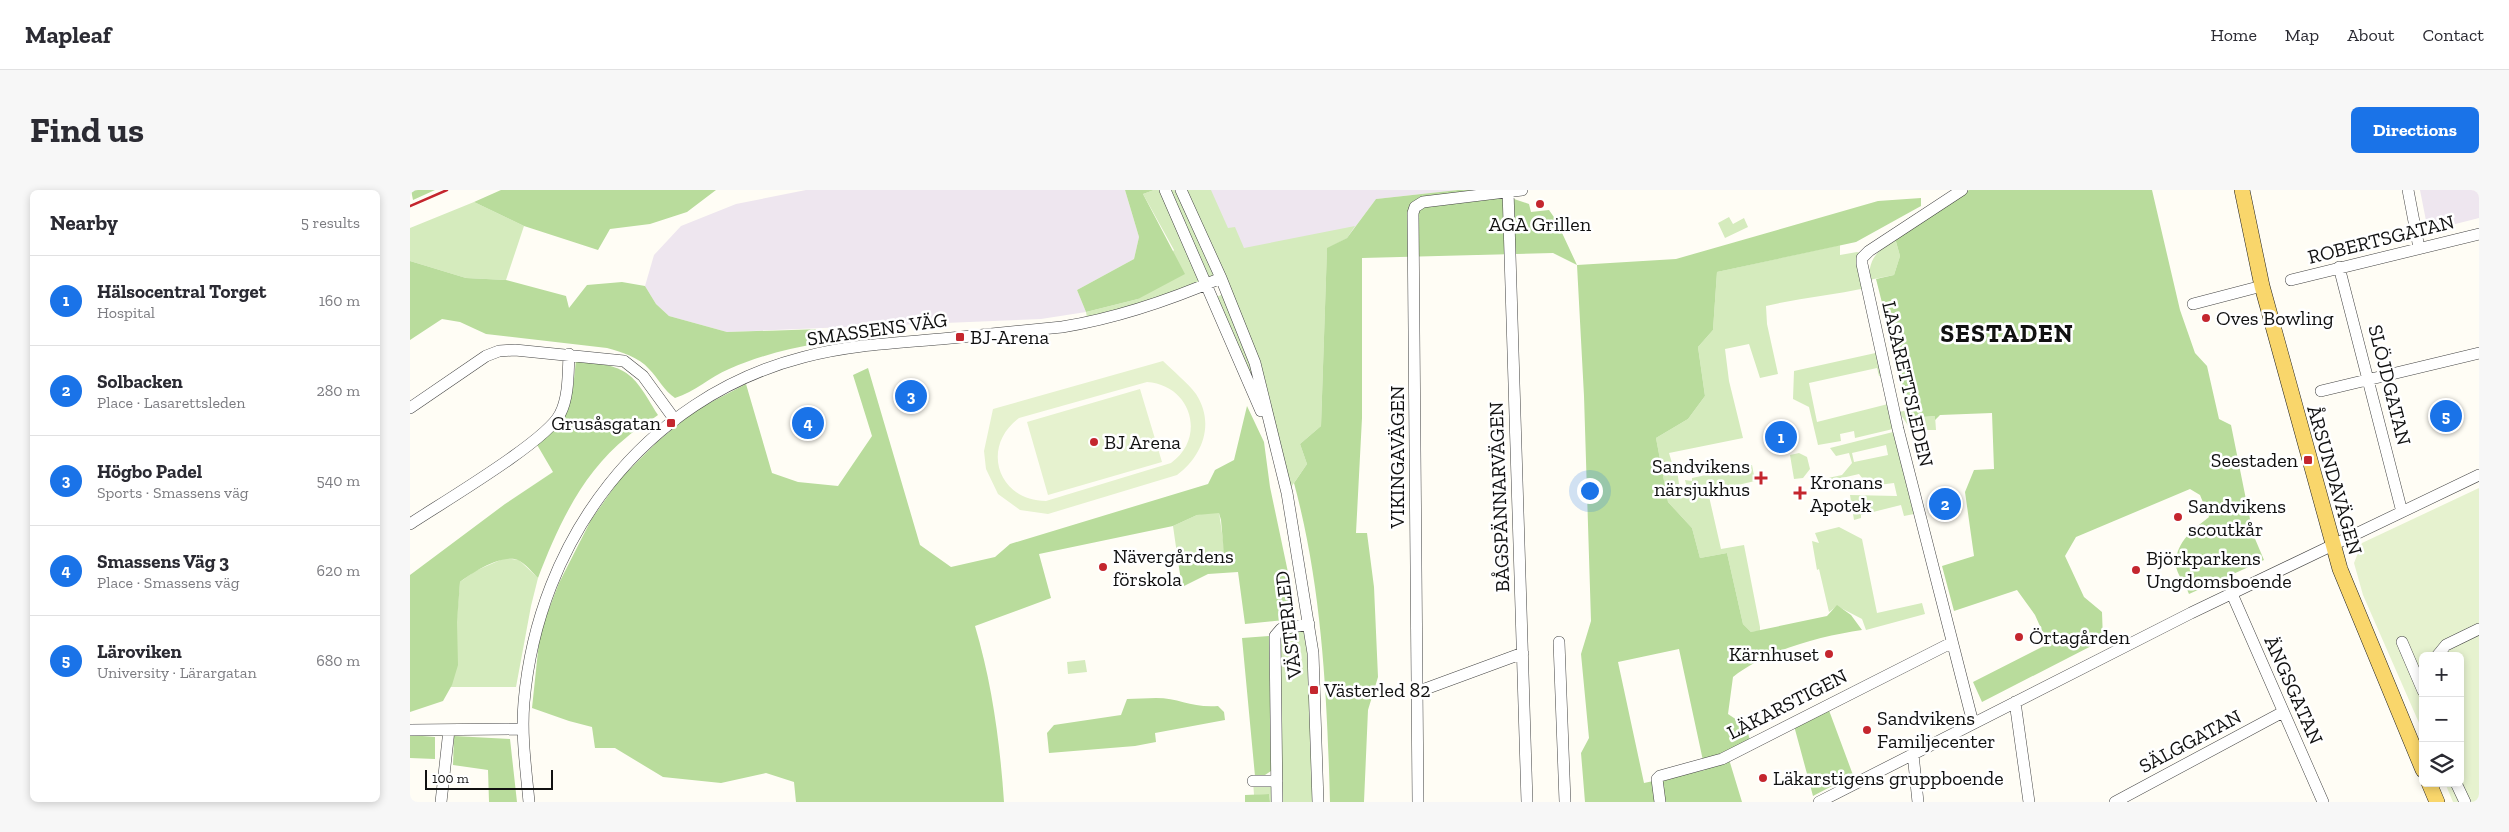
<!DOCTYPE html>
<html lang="en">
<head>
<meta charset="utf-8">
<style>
	:root { --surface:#fff; --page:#f7f7f7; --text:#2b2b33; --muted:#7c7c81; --line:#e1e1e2; --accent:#1a73e8 }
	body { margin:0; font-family:"Zilla Slab",serif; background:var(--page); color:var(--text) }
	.controls { position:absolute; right:15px; bottom:15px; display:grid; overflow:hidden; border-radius:8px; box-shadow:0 2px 8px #0003 }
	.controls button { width:45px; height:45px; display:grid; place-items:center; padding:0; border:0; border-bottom:1px solid var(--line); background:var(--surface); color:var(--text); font:25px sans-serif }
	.scale { position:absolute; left:15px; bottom:12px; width:128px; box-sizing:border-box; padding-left:5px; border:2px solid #111; border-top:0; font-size:14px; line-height:18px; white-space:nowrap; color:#111; -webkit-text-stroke:4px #fff; paint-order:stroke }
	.you { position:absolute; left:1179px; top:300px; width:18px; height:18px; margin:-12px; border:4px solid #fff; border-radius:50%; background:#1a73e8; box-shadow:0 0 0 8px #1a73e833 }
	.badge { display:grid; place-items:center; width:32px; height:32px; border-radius:50%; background:var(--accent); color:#fff; font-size:16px; font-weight:700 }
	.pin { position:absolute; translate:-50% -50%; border:2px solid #fff; box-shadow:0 1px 5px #0006 }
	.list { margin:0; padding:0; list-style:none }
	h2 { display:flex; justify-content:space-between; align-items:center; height:65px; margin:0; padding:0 20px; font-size:21px }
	h2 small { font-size:16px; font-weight:400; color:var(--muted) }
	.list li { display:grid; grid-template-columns:32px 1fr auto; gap:15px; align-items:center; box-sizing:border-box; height:90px; padding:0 20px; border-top:1px solid var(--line) }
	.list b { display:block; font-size:19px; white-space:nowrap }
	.list p { margin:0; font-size:16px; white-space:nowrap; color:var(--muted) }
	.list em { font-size:16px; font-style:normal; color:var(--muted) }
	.icon { flex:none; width:28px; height:28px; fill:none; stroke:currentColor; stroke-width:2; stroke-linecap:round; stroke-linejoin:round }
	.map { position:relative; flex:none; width:2069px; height:612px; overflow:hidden; border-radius:8px }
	header { display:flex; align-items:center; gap:30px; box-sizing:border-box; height:70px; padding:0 25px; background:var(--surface); border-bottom:1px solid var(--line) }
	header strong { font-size:24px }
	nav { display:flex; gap:28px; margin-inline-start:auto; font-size:18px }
	.intro { display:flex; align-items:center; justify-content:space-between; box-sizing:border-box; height:120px; padding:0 30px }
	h1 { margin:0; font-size:35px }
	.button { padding:12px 22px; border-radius:8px; background:var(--accent); color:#fff; font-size:18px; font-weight:700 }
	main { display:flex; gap:30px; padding:0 30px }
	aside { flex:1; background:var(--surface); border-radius:8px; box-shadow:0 2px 8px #0003 }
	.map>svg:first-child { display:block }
</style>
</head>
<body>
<header>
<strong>Mapleaf</strong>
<nav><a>Home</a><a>Map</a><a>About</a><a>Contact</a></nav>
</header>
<div class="intro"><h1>Find us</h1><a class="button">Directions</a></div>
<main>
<aside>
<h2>Nearby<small>5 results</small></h2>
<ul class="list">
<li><span class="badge">1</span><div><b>Hälsocentral Torget</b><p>Hospital</p></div><em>160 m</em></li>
<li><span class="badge">2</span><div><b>Solbacken</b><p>Place · Lasarettsleden</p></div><em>280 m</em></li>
<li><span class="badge">3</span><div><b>Högbo Padel</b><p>Sports · Smassens väg</p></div><em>540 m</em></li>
<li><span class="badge">4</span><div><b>Smassens Väg 3</b><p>Place · Smassens väg</p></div><em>620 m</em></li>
<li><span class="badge">5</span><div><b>Läroviken</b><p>University · Lärargatan</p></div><em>680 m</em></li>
</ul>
</aside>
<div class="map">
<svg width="2069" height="612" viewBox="0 0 2069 612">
	<rect width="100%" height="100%" fill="#fffdf5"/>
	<path fill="#eee6ef" d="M396 0H715L729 47 724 69 667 100 676 122 631 129 317 142 259 126 246 114 235 96 244 65 271 36 326 14Z
		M796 0H1048L966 9 937 48 838 95Z
		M2010 0H2069V28L2018 41Z"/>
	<path fill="#d5ebbd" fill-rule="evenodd" d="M744 0H801L818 38 825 37 834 58 945 36 937 48 917 59 911 236 890 254 897 274 877 303 865 255 803 108 817 103 811 88 678 133 676 122 728 109 764 60 733 4Z
		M64 12 114 36 96 90 56 88 0 71V38Z
		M1319 27 1323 34 1334 28 1338 37 1315 48 1308 33Z
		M1485 48 1490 66 1484 85 1459 90C1459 66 1468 62 1485 48Z
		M1430 55V65L1447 62 1454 64 1456 98C1423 105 1389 108 1356 116L1357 134 1368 184 1350 188 1339 154 1315 159 1319 191 1333 248 1259 263 1262 273H1266L1269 294 1260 296 1262 301 1277 298 1275 290 1282 291V288L1342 275 1345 291 1298 302 1311 359 1334 355 1350 437V441L1341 442 1333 434 1317 363 1290 368 1282 338 1258 312 1246 248 1278 229 1295 206 1288 157 1303 140 1307 82Z
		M1470 162 1475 185 1469 186 1467 178 1399 193 1407 232 1478 214 1483 239 1445 248 1444 241 1430 244 1431 251 1408 255 1399 217 1383 209 1384 181Z
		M1498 220 1501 228 1525 226 1526 240H1501L1489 222Z
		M1483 242 1504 324 1494 326 1491 315 1451 325V328L1444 330 1440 305 1487 306 1484 293C1469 295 1458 297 1449 284L1419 291 1418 288 1432 285 1442 273 1439 263 1426 266 1420 258ZM1476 255 1478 265 1444 272 1442 263Z
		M1389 263 1397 267 1400 279 1393 288 1384 289 1380 265Z
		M800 322H809L815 364 768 371 763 336 787 325Z
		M1429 337 1452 349 1467 423 1512 413 1515 424 1456 440 1452 429 1427 416 1419 422 1409 379 1407 380 1402 351 1409 353 1405 343Z
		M95 368 109 370 128 388 121 416 106 497H41L50 392 65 381Z
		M899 434 908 612H867L866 443Z
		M675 470 677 482 658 484 657 472Z
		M843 591H862V612H860L859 604 844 605Z"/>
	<path fill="#b9dc9c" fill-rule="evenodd" d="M1 0H25L3 10Z
		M91 0H306L277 22 240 34 200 39 188 60 114 36 64 12Z
		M715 0H744L733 4 775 84 728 109 676 122 667 100 724 69 729 47Z
		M1048 0H1092V5L1119 14 1121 22 1139 20 1146 30 1167 75 1266 69 1468 11 1511 8V16L1446 52 1307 82 1303 140 1288 157 1295 206 1278 229 1246 248 1258 312 1282 338 1290 368 1317 363 1333 434 1341 442 1417 426 1427 415 1441 425 1452 440C1411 446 1357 460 1323 487L1318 524 1336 536 1341 554 1318 566 1332 612H1175L1171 563 1179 548 1171 464 1181 431 1174 206 1167 75 1143 63 952 68V228L946 343H957L964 397 968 487 958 520 954 612H920C917 504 912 397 884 293L897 274 890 254 911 236 917 58 937 48 966 9ZM1269 459 1295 580 1234 593 1208 472Z
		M1559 0H1742L1770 120 1785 163 1797 176 1809 229 1821 235 1843 344 1854 370 1779 404C1776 396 1766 383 1766 375 1765 352 1784 339 1799 327L1790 305 1780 299 1666 347 1655 366 1674 407 1692 422 1693 450 1572 512 1563 492 1638 454 1625 425 1607 400 1544 421 1532 376 1564 366 1555 302 1564 280 1584 279 1582 223 1530 225 1525 230V226L1501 228 1466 89 1484 85 1490 66 1485 48Z
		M0 71 56 88 96 90 156 106 159 118 177 95 212 92 235 96 246 114 259 126 317 142 411 139 409 153C378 159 348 166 319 179 300 187 285 202 265 208 254 201 248 188 239 179 229 167 211 162 197 158L76 144 50 132 32 129 0 150Z
		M166 170C219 177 221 180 248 225 238 232 226 239 217 247 172 283 148 336 128 388 123 383 115 373 108 370 92 364 63 382 50 392L47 432 48 475 42 495 33 511 0 522V385L95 314 143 282 126 253 153 232 163 198Z
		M458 178 510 355 541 377 585 367 600 354 798 294 805 280 824 270 837 216 854 252 860 297 883 406 874 430 835 434 828 382 798 384 772 397 768 371 814 364 811 330 809 323 787 325 763 336 629 364 641 408 565 436C582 493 590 553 594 612H386L384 592 356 583 311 593 253 587 205 558H185L182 537 159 531 122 518 130 442 149 393 181 330 210 289 248 251 286 220 336 194 362 283 388 292 428 296 462 246 443 185Z
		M859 446 861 581 855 585 845 586 832 448Z
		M746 508C769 508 782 518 808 516L814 522 815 530 745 543 746 552 725 556 639 563 637 543 644 535 711 525 717 509Z
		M1417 515 1443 585 1403 606 1383 532Z
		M0 545 25 547V569L0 568Z
		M44 546 100 549 107 612H79L78 580 43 575Z
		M859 604 860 612H835V605Z"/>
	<path fill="#e6f2cf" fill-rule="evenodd" d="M753 171C764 182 777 192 786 204 805 233 793 266 767 285L638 324 610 320 588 304 576 279 574 261 583 219ZM737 192C781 195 797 247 761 273L636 311C588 311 570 257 609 228Z
		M730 199 752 272 638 305 617 232Z
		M2069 298V612H2043L2035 593H2050V466H2013V542L1953 405 1944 373 1952 353Z"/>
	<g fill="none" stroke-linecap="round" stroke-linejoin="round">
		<defs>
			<path id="minor" d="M755 0 851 221
				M771 0 811 88 845 173 877 303 903 463 908 612
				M1098 0 1117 612
				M1552 0 1459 61 1452 68V74L1488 239 1563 533
				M1998 0 2009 58
				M1929 77 1992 322
				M1881 90 2069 44
				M1783 114 1852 96
				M1911 201 2069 163
				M0 218 76 166 89 161 105 160 214 171 233 186 265 230
				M0 334C30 314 137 251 150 224 159 207 158 183 159 164
				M1822 404 1913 612
				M1149 452 1155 612
				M1992 452 2013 501
				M2027 466 2036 455 2069 439
				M1007 502 1113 463
				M1605 512 1619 612
				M0 540 113 539
				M1503 564 1508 612
				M843 591H867
				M2046 593 2055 612
				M31 612 39 540
				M119 612C116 579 111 545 114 512 128 350 234 208 394 167 439 155 485 153 531 149 572 145 612 141 652 137 708 128 760 110 811 88
				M867 612 865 446 871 439 899 434
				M1008 612 1003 23 1005 17 1013 12 1112 0
				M1250 612 1247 589 1250 586 1312 569 1541 453
				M1409 612 1781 423 2069 285
				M1705 612 1873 522"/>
			<path id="major" d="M1832 0 1852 96 1930 379 2013 580
				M2019 593 2027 612"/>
		</defs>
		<use href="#minor" stroke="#444" stroke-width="12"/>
		<use href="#major" stroke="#222" stroke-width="16"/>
		<use href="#minor" stroke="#fff" stroke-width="11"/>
		<use href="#major" stroke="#f9d66b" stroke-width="15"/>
		<path stroke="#c4262e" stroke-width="2.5" d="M0 16 37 0"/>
	</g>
	<g fill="#c4262e" stroke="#fff" stroke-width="2">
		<circle cx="1130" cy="14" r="5"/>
		<circle cx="1796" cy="128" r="5"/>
		<rect x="545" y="142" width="10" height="10" rx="2.5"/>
		<rect x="256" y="228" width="10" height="10" rx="2.5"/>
		<circle cx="684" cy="252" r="5"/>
		<rect x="1893" y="265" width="10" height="10" rx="2.5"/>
		<path d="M1348.5 280.5h5v5h5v5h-5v5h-5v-5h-5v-5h5z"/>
		<path d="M1387.5 295.5h5v5h5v5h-5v5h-5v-5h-5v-5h5z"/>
		<circle cx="1768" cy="327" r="5"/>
		<circle cx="693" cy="377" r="5"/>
		<circle cx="1726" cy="380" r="5"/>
		<circle cx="1609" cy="447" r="5"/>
		<circle cx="1419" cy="464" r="5"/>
		<rect x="899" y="495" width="10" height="10" rx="2.5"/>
		<circle cx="1457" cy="540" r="5"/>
		<circle cx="1353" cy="588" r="5"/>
	</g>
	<g text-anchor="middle" stroke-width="5" stroke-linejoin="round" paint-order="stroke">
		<g font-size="20" fill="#111" stroke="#fff" text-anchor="start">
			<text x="1130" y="41" text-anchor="middle">AGA Grillen</text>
			<text x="1806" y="135">Oves Bowling</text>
			<text x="560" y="154">BJ-Arena</text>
			<text x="251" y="240" text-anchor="end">Grusåsgatan</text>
			<text x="694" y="259">BJ Arena</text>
			<text x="1888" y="277" text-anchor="end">Seestaden</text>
			<text x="1340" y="283" text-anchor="end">Sandvikens<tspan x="1340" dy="23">närsjukhus</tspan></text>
			<text x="1400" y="299">Kronans<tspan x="1400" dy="23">Apotek</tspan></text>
			<text x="1778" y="323">Sandvikens<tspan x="1778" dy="23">scoutkår</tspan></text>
			<text x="703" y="373">Nävergårdens<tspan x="703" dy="23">förskola</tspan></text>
			<text x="1736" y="375">Björkparkens<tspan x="1736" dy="23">Ungdomsboende</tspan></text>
			<text x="1619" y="454">Örtagården</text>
			<text x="1409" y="471" text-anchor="end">Kärnhuset</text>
			<text x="914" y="507">Västerled 82</text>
			<text x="1467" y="535">Sandvikens<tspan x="1467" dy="23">Familjecenter</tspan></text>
			<text x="1363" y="595">Läkarstigens gruppboende</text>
		</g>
		<g font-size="20" fill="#111" stroke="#fff">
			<text transform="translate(1971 49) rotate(-14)" y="7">ROBERTSGATAN</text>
			<text transform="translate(467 139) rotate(-8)" y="7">SMASSENS VÄG</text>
			<text transform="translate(1498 194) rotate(77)" y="7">LASARETTSLEDEN</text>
			<text transform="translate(1980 195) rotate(76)" y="7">SLÖJDGATAN</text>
			<text transform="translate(987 267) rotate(-90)" y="7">VIKINGAVÄGEN</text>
			<text transform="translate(1925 290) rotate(74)" y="7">ÅRSUNDAVÄGEN</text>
			<text transform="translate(1089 307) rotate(-92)" y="7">BÅGSPÄNNARVÄGEN</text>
			<text transform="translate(878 435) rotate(-97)" y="7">VÄSTERLED</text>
			<text transform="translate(1884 500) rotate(66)" y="7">ÄNGSGATAN</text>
			<text transform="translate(1377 514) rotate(-27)" y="7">LÄKARSTIGEN</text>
			<text transform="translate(1780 551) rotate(-28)" y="7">SÄLGGATAN</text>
		</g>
		<g font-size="25" font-weight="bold" letter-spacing="1" fill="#111" stroke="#fff">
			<text x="1597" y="152">SESTADEN</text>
		</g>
	</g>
</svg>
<div class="controls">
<button>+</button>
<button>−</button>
<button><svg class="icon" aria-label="layers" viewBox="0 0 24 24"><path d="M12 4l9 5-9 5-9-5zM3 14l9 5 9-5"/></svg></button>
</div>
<div class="scale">100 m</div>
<div class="you"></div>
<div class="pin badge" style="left:1371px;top:247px">1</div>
<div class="pin badge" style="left:1535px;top:314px">2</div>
<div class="pin badge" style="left:501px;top:206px">3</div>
<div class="pin badge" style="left:398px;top:233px">4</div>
<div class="pin badge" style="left:2036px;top:226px">5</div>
</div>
</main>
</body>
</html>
